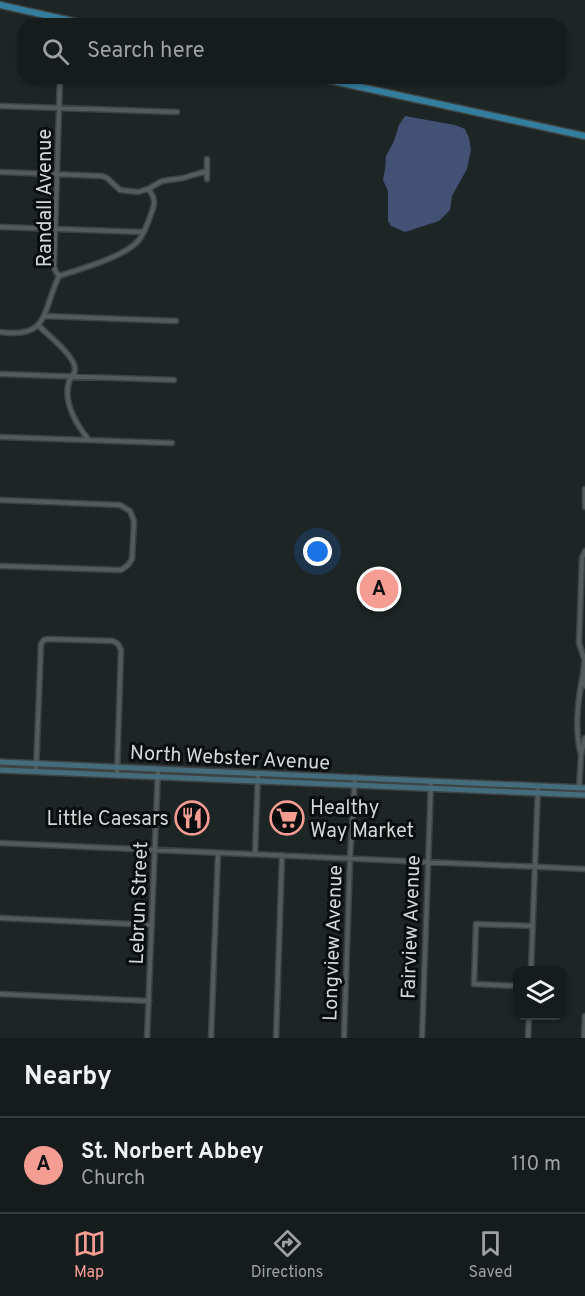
<!DOCTYPE html>
<html lang="en">
<head>
<meta charset="utf-8">
<style>
	:root { --surface:#161c1c; --page:#1f2525; --text:#f1f3f6; --muted:#9ea1a3; --line:#353a3b; --accent:#f59c93 }
	body { margin:0; font-family:Overpass,sans-serif; background:var(--page); color:var(--text) }
	.controls { position:absolute; right:18px; bottom:18px; display:grid; overflow:hidden; border-radius:12px; box-shadow:0 2px 4px #0004 }
	.controls button { width:54px; height:54px; display:grid; place-items:center; padding:0; border:0; border-bottom:2px solid var(--line); background:var(--surface); color:var(--text); font:30px sans-serif }
	.you { position:absolute; left:318px; top:552px; width:21px; height:21px; margin:-15px; border:4px solid #fff; border-radius:50%; background:#1a73e8; box-shadow:0 0 0 9px #1a73e833 }
	.badge { display:grid; place-items:center; width:39px; height:39px; border-radius:50%; background:var(--accent); color:#111; font-size:20px; font-weight:700 }
	.pin { position:absolute; translate:-50% -50%; border:3px solid #fff; box-shadow:0 2px 6px #0006 }
	.list { margin:0; padding:0; list-style:none }
	h2 { display:flex; justify-content:space-between; align-items:center; height:78px; margin:0; padding:0 24px; font-size:26px }
	h2 small { font-size:20px; font-weight:400; color:var(--muted) }
	.list li { display:grid; grid-template-columns:39px 1fr auto; gap:18px; align-items:center; box-sizing:border-box; height:96px; padding:0 24px; border-top:2px solid var(--line) }
	.list b { display:block; font-size:22px; white-space:nowrap }
	.list p { margin:0; font-size:20px; white-space:nowrap; color:var(--muted) }
	.list em { font-size:20px; font-style:normal; color:var(--muted) }
	.icon { flex:none; width:33px; height:33px; fill:none; stroke:currentColor; stroke-width:2; stroke-linecap:round; stroke-linejoin:round }
	.map { position:relative; flex:none; width:585px; height:1038px; overflow:hidden }
	.search { position:absolute; background:var(--surface); box-shadow:0 2px 4px #0004; left:18px; right:18px; top:18px; height:66px; display:flex; align-items:center; gap:15px; box-sizing:border-box; padding:0 21px; border-radius:18px; color:var(--muted); font-size:22px }
	.sheet { height:174px; background:var(--surface) }
	nav { display:flex; justify-content:space-around; align-items:center; box-sizing:border-box; height:84px; border-top:2px solid var(--line); background:var(--surface); font-size:16px; color:var(--muted) }
	nav a { display:grid; justify-items:center; gap:3px }
	nav .on { color:var(--accent) }
	.map>svg:first-child { display:block }
</style>
</head>
<body>
<div class="map">
<svg width="585" height="1038" viewBox="0 0 585 1038">
	<rect width="100%" height="100%" fill="#1e2525"/>
	<path fill="#425174" d="M405 116 455 125 465 129 469 138 471 150 467 169 452 196 450 210 439 221 405 232 391 226 388 221V191L383 180 385 169 386 156 394 141 399 125Z"/>
	<g fill="none" stroke-linecap="round" stroke-linejoin="round">
		<defs>
			<path id="street" d="M0 106 177 112
				M0 172 102 176 107 178 120 190 138 192 148 189 162 181 183 178 207 171
				M207 179V159
				M0 227 143 232
				M59 276C80 269 125 257 139 240 145 232 148 223 151 214 155 204 156 198 148 189
				M44 316 176 321
				M39 326C48 335 75 356 75 369 75 374 70 378 69 382 63 402 77 425 88 439
				M0 332C50 339 42 311 59 276L56 272 54 267 60 78
				M0 374 174 380
				M0 437 172 443
				M585 489V507
				M0 500 120 505 130 511 134 521 132 559 128 565 121 570 0 566
				M585 657 583 674 585 686
				M584 658 579 643 582 558 585 551
				M581 755C574 729 578 700 583 674
				M36 771 41 644 44 640 48 639 113 641 118 644 121 650 117 775
				M579 788 581 755 585 738
				M0 843 585 869
				M255 854 258 773
				M0 918 152 925
				M531 970 538 786
				M518 986 474 984 476 924 533 926
				M0 994 149 1001
				M147 1038 158 769
				M211 1038 218 853
				M276 1038 282 855
				M344 1038 350 859 355 777
				M422 1038 431 781
				M528 1038 529 1016
				M584 1038 585 1016"/>
			<path id="secondary" d="M0 762 585 788
				M0 770 585 795"/>
			<path id="primary" d="M0 5 85 24
				M319 78 585 136"/>
		</defs>
		<use href="#street" stroke="#3d4242" stroke-width="7"/>
		<use href="#secondary" stroke="#3d4242" stroke-width="8"/>
		<use href="#primary" stroke="#3d4242" stroke-width="9"/>
		<use href="#street" stroke="#535b5b" stroke-width="4"/>
		<use href="#secondary" stroke="#436d7c" stroke-width="5"/>
		<use href="#primary" stroke="#347e9d" stroke-width="6"/>
	</g>
	<defs>
		<symbol id="restaurant-ring" viewBox="-11 -11 22 22"><circle r="9.5" fill="#0a0d0d" stroke="#f59c93" stroke-width="1.5"/><path d="M-5-6h1v4h1v-4h1v4h1v-4h1v5L-1.5 .5V6h-2V.5L-5-1ZM5-6V6H3V1.5H1.5Q1.5-4 5-6Z" fill="#f59c93"/></symbol>
		<symbol id="supermarket-ring" viewBox="-11 -11 22 22"><circle r="9.5" fill="#0a0d0d" stroke="#f59c93" stroke-width="1.5"/><path d="M-6-5.5h2.5l.6 2H6L4.5 2H-2.5L-4.4-4H-6ZM-1.5 3.2a1.3 1.3 0 1 0 .1 0ZM3 3.2a1.3 1.3 0 1 0 .1 0Z" fill="#f59c93"/></symbol>
	</defs>
	<g fill-rule="evenodd">
		<use href="#restaurant-ring" x="173" y="799" width="38" height="38"/>
		<use href="#supermarket-ring" x="268" y="799" width="38" height="38"/>
	</g>
	<g text-anchor="middle" stroke-width="6" stroke-linejoin="round" paint-order="stroke">
		<g font-size="20" fill="#d3d7d7" stroke="#0a0d0d">
			<text transform="translate(44 198) rotate(-90)" y="7">Randall Avenue</text>
			<text transform="translate(230 757) rotate(3)" y="7">North Webster Avenue</text>
			<text transform="translate(138 903) rotate(-88)" y="7">Lebrun Street</text>
			<text transform="translate(410 927) rotate(-88)" y="7">Fairview Avenue</text>
			<text transform="translate(332 943) rotate(-88)" y="7">Longview Avenue</text>
		</g>
		<g font-size="20" fill="#d3d7d7" stroke="#0a0d0d" text-anchor="start">
			<text x="310" y="814">Healthy<tspan x="310" dy="23">Way Market</tspan></text>
			<text x="169" y="825" text-anchor="end">Little Caesars</text>
		</g>
	</g>
</svg>
<div class="controls">
<button><svg class="icon" aria-label="layers" viewBox="0 0 24 24"><path d="M12 4l9 5-9 5-9-5zM3 14l9 5 9-5"/></svg></button>
</div>
<div class="you"></div>
<div class="pin badge" style="left:379px;top:589px">A</div>
<div class="search"><svg class="icon" aria-label="search" viewBox="0 0 24 24"><circle cx="10" cy="10" r="6"/><path d="M15 15l6 6"/></svg>Search here</div>
</div>
<section class="sheet">
<h2>Nearby<small></small></h2>
<ul class="list">
<li><span class="badge">A</span><div><b>St. Norbert Abbey</b><p>Church</p></div><em>110 m</em></li>
</ul>
</section>
<nav>
<a class="on"><svg class="icon" aria-label="map" viewBox="0 0 24 24"><path d="M3 6l6-2 6 2 6-2v14l-6 2-6-2-6 2zM9 4v14M15 6v14"/></svg>Map</a>
<a><svg class="icon" aria-label="directions" viewBox="0 0 24 24"><path d="M12 3l9 9-9 9-9-9zM9 14v-3h6M13 9l2 2-2 2"/></svg>Directions</a>
<a><svg class="icon" aria-label="saved" viewBox="0 0 24 24"><path d="M7 4h10v16l-5-4-5 4z"/></svg>Saved</a>
</nav>
</body>
</html>
